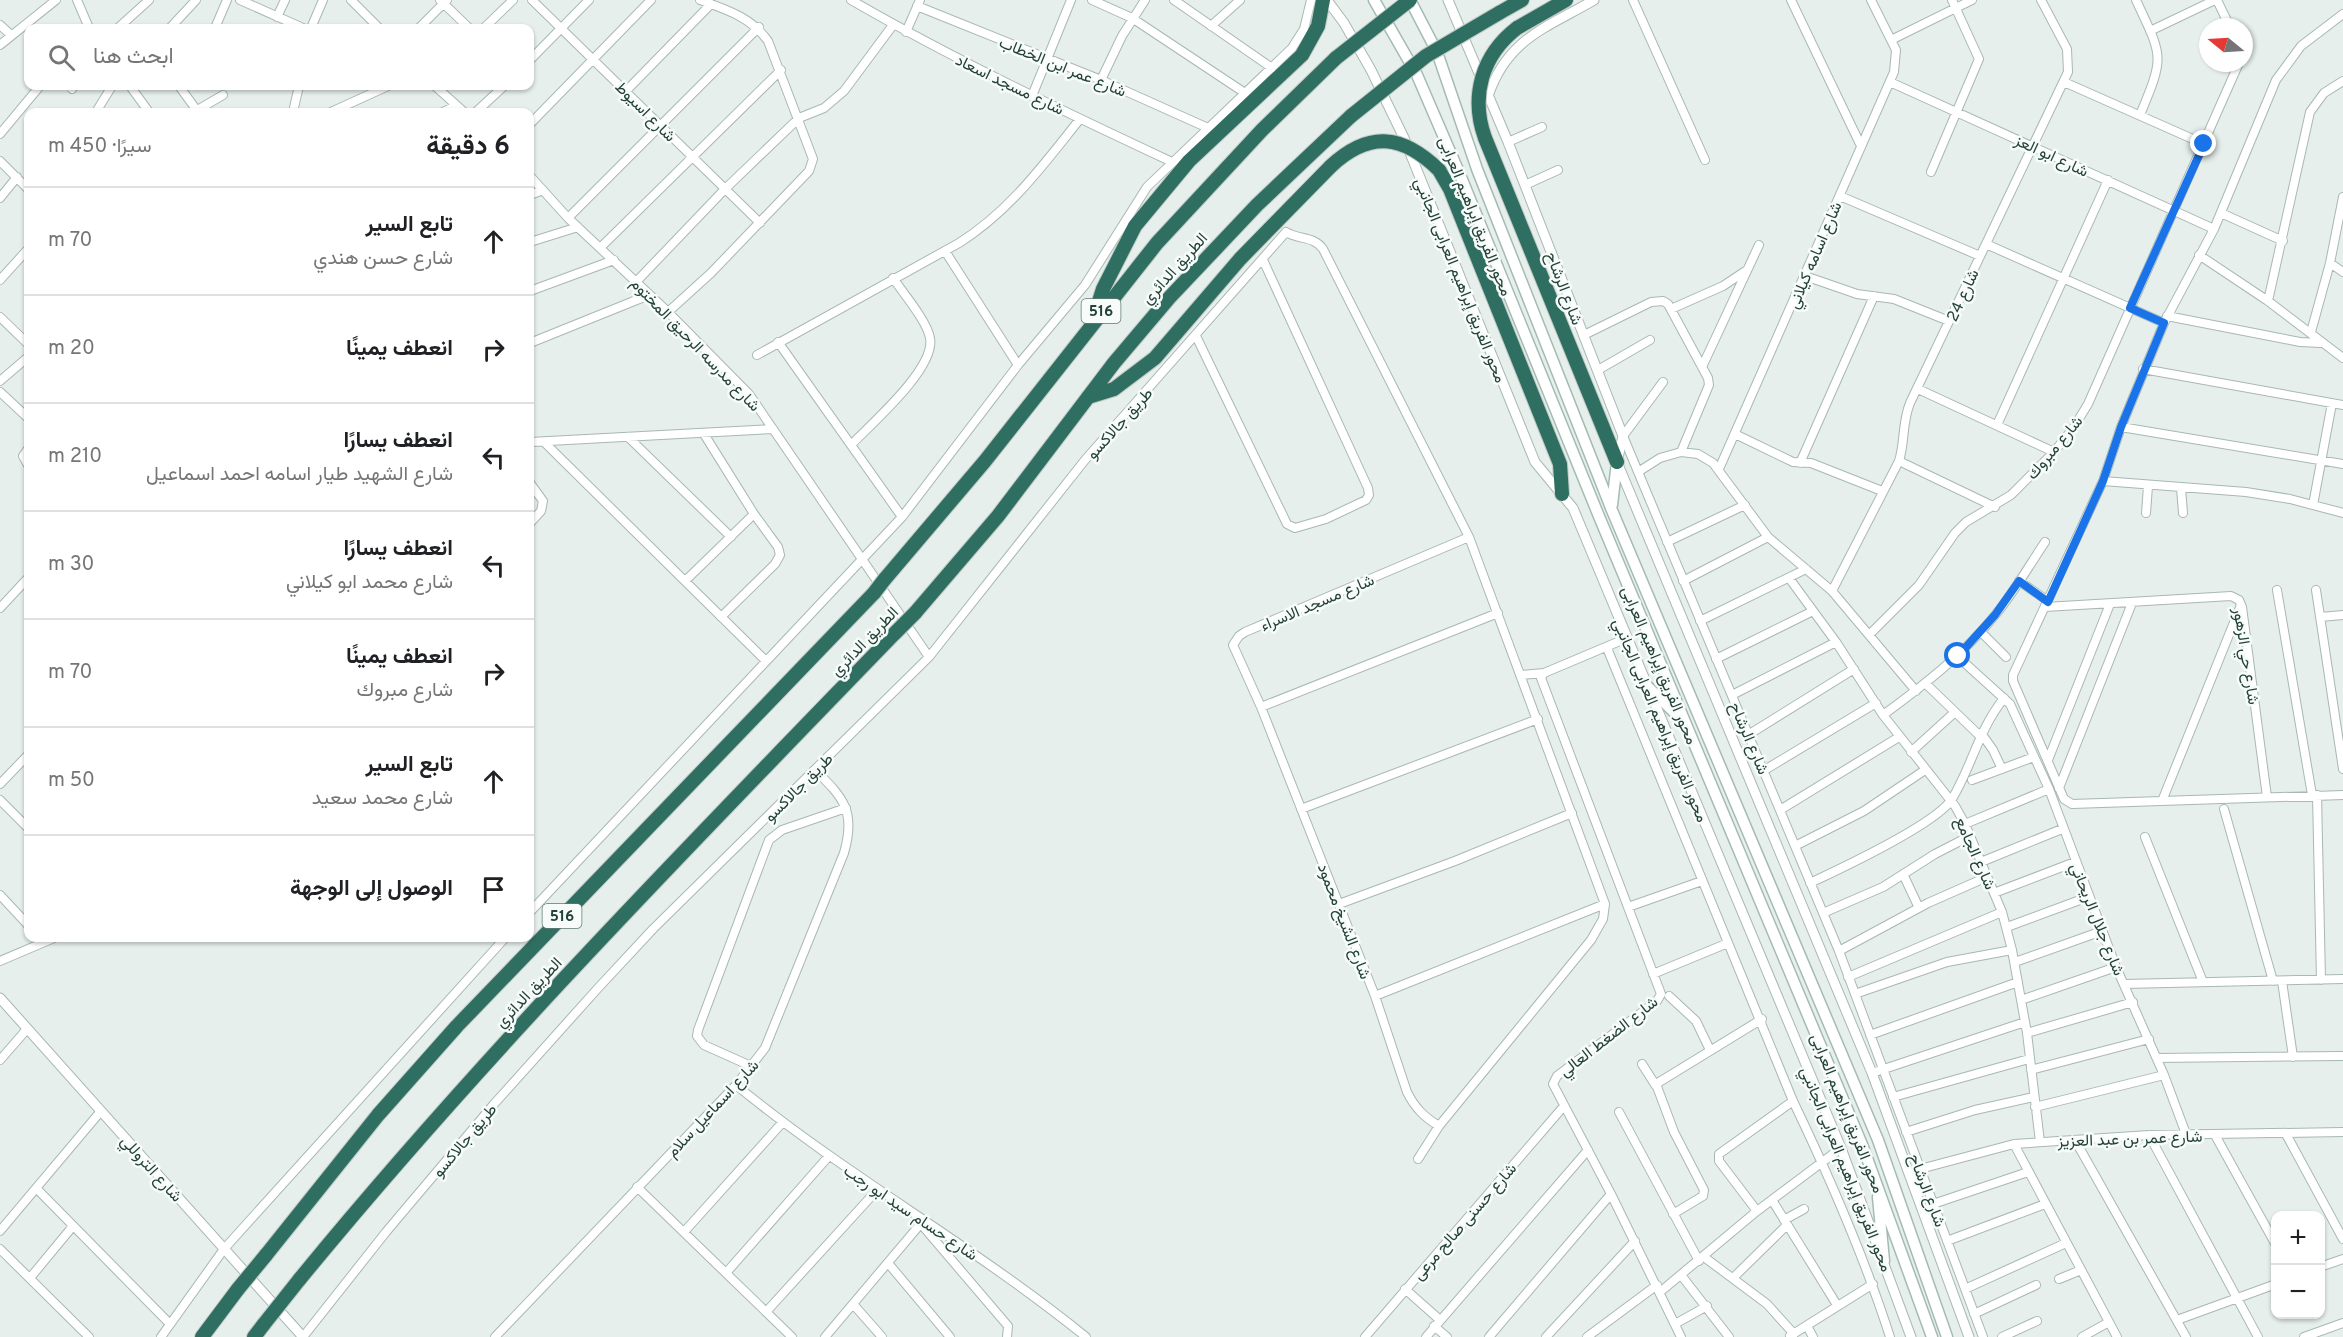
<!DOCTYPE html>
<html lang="ar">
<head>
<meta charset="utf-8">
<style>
	:root { --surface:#fff; --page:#f2f2f2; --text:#202124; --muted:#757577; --line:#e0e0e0 }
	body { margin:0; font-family:Overpass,Vazirmatn,sans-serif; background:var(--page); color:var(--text); direction:rtl }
	.controls { position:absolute; right:18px; bottom:18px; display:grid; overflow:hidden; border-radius:12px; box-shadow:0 2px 4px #0004 }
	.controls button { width:54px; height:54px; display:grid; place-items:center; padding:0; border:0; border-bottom:2px solid var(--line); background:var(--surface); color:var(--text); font:30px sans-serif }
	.compass { position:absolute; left:2199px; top:18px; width:54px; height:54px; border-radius:50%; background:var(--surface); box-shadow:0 2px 4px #0004; rotate:288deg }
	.stop { position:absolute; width:18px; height:18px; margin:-14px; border:4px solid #1a73e8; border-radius:50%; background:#fff }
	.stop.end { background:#1a73e8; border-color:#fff; box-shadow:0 2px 6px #0008 }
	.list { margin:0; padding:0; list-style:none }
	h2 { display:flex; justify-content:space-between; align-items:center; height:78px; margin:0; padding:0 24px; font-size:26px }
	h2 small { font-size:20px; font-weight:400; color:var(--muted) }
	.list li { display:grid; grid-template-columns:39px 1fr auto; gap:18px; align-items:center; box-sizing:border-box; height:108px; padding:0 24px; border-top:2px solid var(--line) }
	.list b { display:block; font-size:22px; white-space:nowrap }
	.list p { margin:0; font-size:20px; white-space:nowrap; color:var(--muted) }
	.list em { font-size:20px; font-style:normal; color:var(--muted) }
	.icon { flex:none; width:33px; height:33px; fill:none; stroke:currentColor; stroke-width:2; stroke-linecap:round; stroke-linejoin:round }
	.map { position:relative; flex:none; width:2343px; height:1337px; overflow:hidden; direction:ltr }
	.search { position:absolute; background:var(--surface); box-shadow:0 2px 4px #0004; left:24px; top:24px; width:510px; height:66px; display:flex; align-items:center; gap:15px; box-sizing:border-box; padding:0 21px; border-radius:12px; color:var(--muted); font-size:22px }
	.panel { position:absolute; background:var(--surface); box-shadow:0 2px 4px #0004; left:24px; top:108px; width:510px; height:834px; border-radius:12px; direction:rtl }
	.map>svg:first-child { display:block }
</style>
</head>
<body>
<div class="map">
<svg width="2343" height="1337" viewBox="0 0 2343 1337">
	<rect width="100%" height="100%" fill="#e6efeb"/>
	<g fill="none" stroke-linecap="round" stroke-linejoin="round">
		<defs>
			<path id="minor" d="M77 0 89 28
				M240 0 303 28
				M351 0 379 28
				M440 0 469 28
				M532 0 760 223
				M851 0C955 60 1063 111 1172 162
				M1092 0 1132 18 1245 93
				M1174 0 1272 68
				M1633 0 1705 160
				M1791 0 1861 146
				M2136 0C2163 58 2165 55 2140 115
				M2217 0 2230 27
				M917 6 1101 80 1208 128
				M2343 14 2301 46 2276 80 2214 229 2164 323 2121 427 2103 481 2013 675V681L2064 799 2072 804 2343 795
				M277 17 285 0
				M0 25 11 35
				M1211 26 1240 0
				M118 28 149 0
				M170 28 196 0
				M215 28 227 0
				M311 28 323 0
				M419 28 447 0
				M484 28 513 0
				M2150 31 2215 0
				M906 32 920 0
				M1891 40 1972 0
				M0 45 56 0
				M530 60 589 0
				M1101 80 1122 36 1145 0
				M1890 82 2214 229
				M2064 82 2204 144
				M130 86 149 112
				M179 86 198 112
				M435 86 464 112
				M72 89 74 86
				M625 92 711 4
				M1032 96 1071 0
				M96 112 112 86
				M194 112 223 95
				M293 112 299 86
				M331 112 388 86
				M443 112 456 106
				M476 112 504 86
				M530 124 651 0
				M0 134 40 86
				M1508 142 1542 127
				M0 161 28 189
				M1931 172 1979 59 1952 0
				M530 176 568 218 668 312 749 394 929 657
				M1525 185 1558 170
				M530 195 543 190
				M1840 196 1980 256
				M0 198 17 177
				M2221 213 2283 241
				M568 218 759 27
				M530 242 578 227
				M1986 244 2164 323
				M600 248 781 70
				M945 251 1018 365
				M2199 255 2268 301 2343 358
				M2330 263 2343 272
				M1805 276 1857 294 1894 299 1949 321
				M0 280 28 249
				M636 282 725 189 799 118 824 108 844 91 893 25
				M530 291 614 260
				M2268 301 2310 112 2324 93 2343 81
				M1671 309 1723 286 1747 270
				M668 312 711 273 809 171 813 159 768 41C751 17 727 10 700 0
				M2167 316 2300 342 2321 343
				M0 317 28 344
				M2311 332 2330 263 2343 197
				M1584 335 1651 302 1663 301 1668 304 1708 378 1709 385 1681 452
				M1196 336 1287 524 1295 528 1326 519 1366 500 1369 495 1368 488 1263 260
				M778 342 902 517
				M530 343 649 295
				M757 355 959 243C1010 211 1043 165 1080 119
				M1702 367 1759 245
				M2143 369 2343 405
				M1598 370 1650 340
				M0 381 28 357
				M1663 382 1623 436 1839 951 1983 1337
				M1918 389 2054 452
				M0 392 28 418
				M1997 425 2108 180
				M2121 427 2343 464
				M704 434 754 514 778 547 780 555 775 564 721 617
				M1735 434 1793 462 1811 463 1882 491
				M628 437 731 537
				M530 442 773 429
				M544 442 766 661
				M851 445C871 424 936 368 930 338 927 321 903 293 893 278
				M28 449 23 456 28 465
				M1899 461 1995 507
				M1800 463 1874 296
				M1719 469 1894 72 1896 50 1871 0
				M1638 472 1660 458 1681 452 1698 454 1713 463 1768 537 1832 591 1916 691
				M2103 481 2246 492 2290 499 2343 513
				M530 483 543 501 541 511 530 523
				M2181 488 2183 513
				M2313 505 2332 403
				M2146 513 2148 486
				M1667 542 1745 505
				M1789 578 1836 642 1883 715 1955 806 1965 824 2002 912 2012 950 2027 1033 2040 1142
				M685 581 754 514
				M1683 581 1768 537
				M2019 581 2048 601
				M2277 590 2312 795
				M2316 590 2343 769
				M1832 591 1899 461C1905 442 1902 422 1910 403L2068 72 2067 49 2041 0
				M2045 607 2231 596 2239 600 2242 607 2267 797
				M0 608 28 578
				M2320 617 2343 615
				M1700 621 1806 569
				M1981 632 2006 657
				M1869 635 1919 585 1955 533 1966 522 2011 495 2054 452 2074 427 2088 404 2239 63
				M1627 638 1544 673 1541 678 1661 994 1657 1001 1557 1076 1553 1084 1611 1194 1681 1337
				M1607 648 1793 1101C1830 1178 1864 1256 1890 1337
				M1957 656 2010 704 2049 789 2116 967 2164 1075 2186 1134
				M1716 659 1813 611
				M1522 675 1544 673
				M1925 683 1980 736
				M1732 695 1836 642
				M1261 707 1498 613
				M1883 715C1924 685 1964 654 1996 614 2014 592 2029 566 2045 542
				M1981 733 1993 750 2002 769
				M1748 735 1854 669
				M1911 752 1955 712
				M2048 760 2110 604
				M1763 771 1876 703
				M1972 780 2034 757
				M0 784 28 755
				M2059 788 2132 603
				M2317 795 2321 980
				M0 800 28 828
				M2162 801 2241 605
				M1301 809 1538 719
				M2224 809 2273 981
				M1780 810 1899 737
				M1965 824 2049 789
				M2145 837 2203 982
				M1795 846 1864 811 1925 770
				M1981 862 2062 829
				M1903 874 1919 908
				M1810 883C1840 869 1936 824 1952 799 1972 766 1978 731 2004 698
				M1994 893 2075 862
				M0 895 28 925
				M1339 904 1455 861 1572 813
				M1628 907 1702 881
				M530 912 902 517 1018 365 1085 285 1147 187 1292 48 1304 29 1311 0
				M1823 913 1883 887 1935 854 1970 836
				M2007 927 2088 897
				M1839 951 1928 903 1987 877
				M0 961 54 938
				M2015 962 2102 931
				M1653 974 1728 943
				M1848 977 2002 912
				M2282 981 2293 1057
				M2124 984 2343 979
				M1855 994 1947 962 2012 950
				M1375 996 1605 904
				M1669 996 1696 1021 1710 1050
				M2021 1000 2116 967
				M2027 1033 2133 1002
				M1870 1035 2018 982
				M2157 1058 2343 1056
				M0 1060 27 1029
				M1642 1064 1656 1086
				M753 1067 704 1045 697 1036 698 1030 769 840 782 830 846 808
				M2031 1070 2149 1039
				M1872 1073 2025 1022
				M736 1085C848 1177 974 1246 1086 1337
				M1893 1097 2029 1059
				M2035 1107 2164 1075
				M1619 1112 1699 1261
				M1439 1126C1424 1117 1415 1108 1407 1092L1375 996 1261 707 1233 645 1239 636 1245 632 1469 537
				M1906 1132 1975 1110 2034 1097
				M2286 1134 2343 1239
				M2149 1135 2258 1337
				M2215 1135 2276 1245
				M2075 1140 2186 1337
				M2014 1144 2117 1337
				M1920 1169 2014 1144 2149 1135 2343 1132
				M637 1187 792 1337
				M36 1188 170 1324
				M1772 1200 1837 1305
				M1930 1205 2028 1172
				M1757 1211 1719 1161V1154L1793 1101
				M1673 1214 1703 1196 1704 1190 1674 1132 1656 1084 1762 1019
				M1784 1220 1804 1209
				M921 1224 1008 1326 1007 1337
				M0 1231 101 1111
				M684 1232 782 1123
				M1947 1241 2045 1204
				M0 1249 89 1337
				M1704 1257 1767 1304 1794 1334
				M888 1263 950 1337
				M2320 1267 2343 1259
				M726 1273 828 1157
				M1681 1275 1729 1337
				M30 1278 73 1226
				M1733 1278 1787 1225
				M2059 1279 2081 1270
				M1405 1289 1440 1320
				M1965 1289 2066 1243
				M1660 1292 1757 1211 1841 1148
				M853 1304 882 1337
				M766 1312 877 1190
				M1974 1314 2036 1285
				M2177 1320 2276 1284
				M1675 1324 1707 1306
				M1434 1326 1447 1337
				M1807 1326 1813 1337
				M1790 1336 1873 1284
				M161 1337 224 1249 505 938
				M303 1337 386 1232 494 1104 599 987 653 929 929 657 1085 460 1286 232C1299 240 1314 236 1323 249L1469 537 1605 904 1603 919 1591 940 1439 1126 1418 1159
				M495 1337 736 1085 765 1048 844 853C856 812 844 798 815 770
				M825 1337 923 1221
				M1365 1337 1564 1106
				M1426 1337 1588 1150
				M1489 1337 1611 1194
				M1546 1337 1635 1241
				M1587 1337 1657 1285
				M2002 1337 2037 1321
				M2082 1337 2109 1322
				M2304 1337 2343 1323"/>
			<path id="tertiary" d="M1327 0 1344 23 1371 70 1404 138 1535 462 1573 508 1841 1148 1911 1337
				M1448 0 1508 142 1623 436 1617 462 1872 1073 1969 1337
				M1488 96C1507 39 1546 28 1594 0
				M0 998 303 1337"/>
			<path id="secondary" d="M1374 0 1417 75 1461 177 1598 514 1863 1147 1932 1337
				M1410 0 1437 52 1477 169 1611 508 1878 1140 1947 1337
				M1612 505 1617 462
				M1646 685 1680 718
				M1878 1197 1884 1261"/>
			<path id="motorway" d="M1499 13 1522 0
				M1517 28 1566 0
				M1485 138 1617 462
				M1439 170 1450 189 1560 464 1562 494
				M1095 314 1103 289 1135 226 1189 161 1302 55 1318 26 1323 0
				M1088 397 1114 389 1155 358 1240 259 1331 166
				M884 580 985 461 1157 243 1262 130 1336 58
				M915 613 998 516 1114 363 1169 298 1257 205 1351 116
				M266 1255 378 1115 457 1026 874 593
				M299 1280C485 1053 691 844 895 633
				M202 1337 238 1289
				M254 1337 264 1324"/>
		</defs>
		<use href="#minor" stroke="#a8b8b2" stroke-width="10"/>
		<use href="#tertiary" stroke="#a8b8b2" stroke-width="11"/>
		<use href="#secondary" stroke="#a4bbb3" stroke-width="13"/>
		<use href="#motorway" stroke="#c2cac8" stroke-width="16"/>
		<use href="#minor" stroke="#fff" stroke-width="8"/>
		<use href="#tertiary" stroke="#fff" stroke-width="9"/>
		<use href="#secondary" stroke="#fff" stroke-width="10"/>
		<use href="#motorway" stroke="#2f6f62" stroke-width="14"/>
		<defs>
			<path id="motorway-bridge" d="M1336 58 1410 0
				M1351 116 1426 56 1499 13
				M1485 138C1470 96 1482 55 1517 28
				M1331 166C1370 130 1403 135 1439 170
				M874 593 884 580
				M895 633 915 613
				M238 1289 266 1255
				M264 1324 299 1280"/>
		</defs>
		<use href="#motorway-bridge" stroke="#c2cac8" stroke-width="16" stroke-linecap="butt"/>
		<use href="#motorway-bridge" stroke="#2f6f62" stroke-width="14"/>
	</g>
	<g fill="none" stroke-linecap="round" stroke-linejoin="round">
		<path stroke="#1a73e8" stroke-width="8" d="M1958 656 1995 615 2019 581 2048 602 2103 481 2121 427 2164 323 2130 308 2204 144"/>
	</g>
	<g text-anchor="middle" stroke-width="5" stroke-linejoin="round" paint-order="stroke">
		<g fill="#f7fbf9" stroke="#637a73" stroke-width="1.5">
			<rect x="1081.5" y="299" width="39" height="24" rx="4.5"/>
			<rect x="542.5" y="904" width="39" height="24" rx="4.5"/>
		</g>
		<g font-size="15" font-weight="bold" fill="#24423a">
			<text x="1101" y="316">516</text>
			<text x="562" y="921">516</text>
		</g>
		<g font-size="16" fill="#24423a" stroke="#f7fbf9">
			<text transform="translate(1063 66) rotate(22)" y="6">شارع عمر ابن الخطاب</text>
			<text transform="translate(1010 84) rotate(26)" y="6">شارع مسجد اسعاد</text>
			<text transform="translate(646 111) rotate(45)" y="6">شارع اسيوط</text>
			<text transform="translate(2052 155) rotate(25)" y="6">شارع ابو العز</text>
			<text transform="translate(1476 216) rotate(68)" y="6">محور الفريق إبراهيم العرابى</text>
			<text transform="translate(1814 255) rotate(-67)" y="6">شارع اسامه كيلاني</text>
			<text transform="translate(1174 268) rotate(-48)" y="6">الطريق الدائري</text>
			<text transform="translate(1461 280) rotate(68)" y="6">محور الفريق إبراهيم العرابى الجانبي</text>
			<text transform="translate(1565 288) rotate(69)" y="6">شارع الرشاح</text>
			<text transform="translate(1962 295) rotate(-65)" y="6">شارع 24</text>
			<text transform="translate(696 344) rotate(46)" y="6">شارع مدرسه الرحيق المختوم</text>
			<text transform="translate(1119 423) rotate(-48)" y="6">طريق جالاكسو</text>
			<text transform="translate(2054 447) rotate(-50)" y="6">شارع مبروك</text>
			<text transform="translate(1317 602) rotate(-23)" y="6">شارع مسجد الاسراء</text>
			<text transform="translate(864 641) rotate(-46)" y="6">الطريق الدائري</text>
			<text transform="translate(2247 656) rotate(81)" y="6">شارع حي الزهور</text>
			<text transform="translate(1660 665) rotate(67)" y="6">محور الفريق إبراهيم العرابى</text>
			<text transform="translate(1661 720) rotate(67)" y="6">محور الفريق إبراهيم العرابى الجانبي</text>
			<text transform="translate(1750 738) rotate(67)" y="6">شارع الرشاح</text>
			<text transform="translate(798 787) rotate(-45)" y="6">طريق جالاكسو</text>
			<text transform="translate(1976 853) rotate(66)" y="6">شارع الجامع</text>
			<text transform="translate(2098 919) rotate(68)" y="6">شارع جلال الريحاني</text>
			<text transform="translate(1345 921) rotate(69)" y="6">شارع الشيخ محمود</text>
			<text transform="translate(528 992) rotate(-47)" y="6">الطريق الدائري</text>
			<text transform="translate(1608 1036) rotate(-38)" y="6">شارع الضغط العالي</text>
			<text transform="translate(712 1108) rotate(-47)" y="6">شارع اسماعيل سلام</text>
			<text transform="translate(1848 1113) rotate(68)" y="6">محور الفريق إبراهيم العرابى</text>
			<text transform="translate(2130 1138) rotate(-2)" y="6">شارع عمر بن عبد العزيز</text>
			<text transform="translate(464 1140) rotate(-50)" y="6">طريق جالاكسو</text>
			<text transform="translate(152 1168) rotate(48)" y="6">شارع التروللي</text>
			<text transform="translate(1847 1169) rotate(68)" y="6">محور الفريق إبراهيم العرابى الجانبي</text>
			<text transform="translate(1928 1190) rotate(69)" y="6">شارع الرشاح</text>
			<text transform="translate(911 1212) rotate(34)" y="6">شارع حسام سيد ابو رجب</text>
			<text transform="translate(1464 1221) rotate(-49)" y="6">شارع حسنى صالح مرعى</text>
		</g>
	</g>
</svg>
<div class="controls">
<button>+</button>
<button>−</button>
</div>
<svg class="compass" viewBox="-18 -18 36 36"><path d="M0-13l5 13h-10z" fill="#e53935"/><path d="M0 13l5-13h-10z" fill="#757577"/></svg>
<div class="stop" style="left:1958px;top:656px"></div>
<div class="stop end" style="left:2204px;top:144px"></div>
<div class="search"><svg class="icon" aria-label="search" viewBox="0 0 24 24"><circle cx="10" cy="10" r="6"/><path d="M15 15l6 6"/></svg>ابحث هنا</div>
<section class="panel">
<h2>6 دقيقة<small>سيرًا · 450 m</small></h2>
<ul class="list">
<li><svg class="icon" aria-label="ahead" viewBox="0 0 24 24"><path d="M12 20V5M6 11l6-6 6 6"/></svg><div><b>تابع السير</b><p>شارع حسن هندي</p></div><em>70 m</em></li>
<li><svg class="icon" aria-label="right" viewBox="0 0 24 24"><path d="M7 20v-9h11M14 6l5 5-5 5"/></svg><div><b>انعطف يمينًا</b></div><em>20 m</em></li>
<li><svg class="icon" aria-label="left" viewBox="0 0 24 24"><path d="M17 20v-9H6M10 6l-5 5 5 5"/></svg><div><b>انعطف يسارًا</b><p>شارع الشهيد طيار اسامه احمد اسماعيل</p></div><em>210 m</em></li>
<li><svg class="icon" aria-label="left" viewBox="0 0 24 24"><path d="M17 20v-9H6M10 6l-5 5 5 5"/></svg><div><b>انعطف يسارًا</b><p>شارع محمد ابو كيلاني</p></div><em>30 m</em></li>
<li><svg class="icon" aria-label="right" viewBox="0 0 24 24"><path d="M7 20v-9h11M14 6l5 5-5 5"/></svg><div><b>انعطف يمينًا</b><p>شارع مبروك</p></div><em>70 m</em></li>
<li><svg class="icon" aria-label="ahead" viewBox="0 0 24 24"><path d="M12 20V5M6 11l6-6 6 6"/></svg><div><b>تابع السير</b><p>شارع محمد سعيد</p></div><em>50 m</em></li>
<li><svg class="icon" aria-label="arrive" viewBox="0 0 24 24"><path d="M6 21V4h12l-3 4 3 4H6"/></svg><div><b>الوصول إلى الوجهة</b></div></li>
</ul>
</section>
</div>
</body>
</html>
